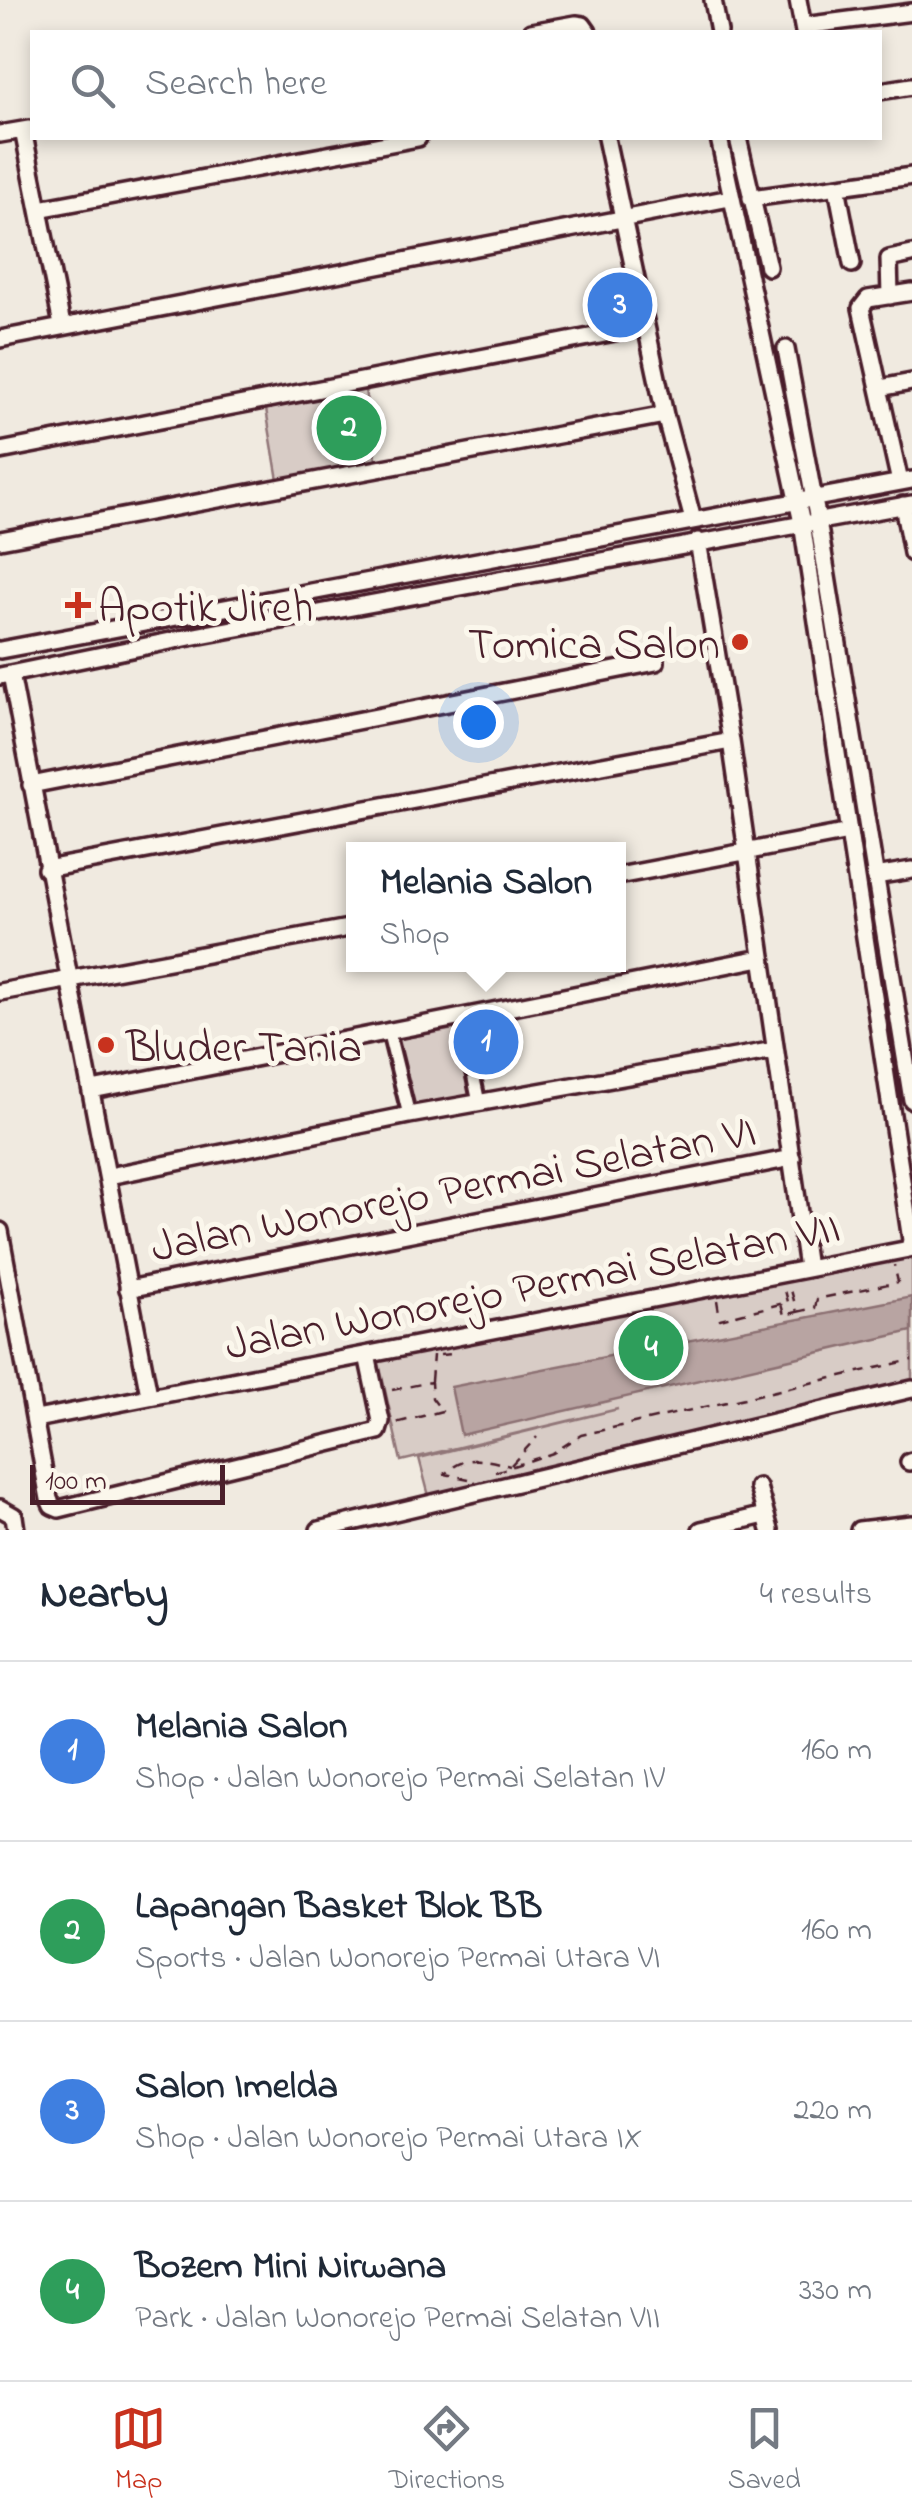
<!DOCTYPE html>
<html lang="en">
<head>
<meta charset="utf-8">
<style>
	:root { --surface:#fff; --page:#f6f6f7; --text:#1f2937; --muted:#747a83; --line:#e0e1e3; --accent:#c8321e }
	body { margin:0; font-family:"Indie Flower",sans-serif; background:var(--page); color:var(--text) }
	.scale { position:absolute; left:30px; bottom:25px; width:195px; box-sizing:border-box; padding-left:10px; border:5px solid #4a1f2b; border-top:0; font-size:28px; line-height:35px; white-space:nowrap; color:#4a1f2b; -webkit-text-stroke:8px #fbf7ec; paint-order:stroke }
	.you { position:absolute; left:478px; top:722px; width:35px; height:35px; margin:-25px; border:8px solid #fff; border-radius:50%; background:#1a73e8; box-shadow:0 0 0 15px #1a73e833 }
	.badge { display:grid; place-items:center; width:65px; height:65px; border-radius:50%; background:var(--accent); color:#fff; font-size:32px; font-weight:700 }
	.pin { position:absolute; translate:-50% -50%; border:5px solid #fff; box-shadow:0 2px 10px #0006 }
	.popup { position:absolute; left:346px; top:842px; width:280px; height:130px; box-sizing:border-box; display:grid; place-content:center; border-radius:0px; background:var(--surface); filter:drop-shadow(0 2px 8px #0005); font-size:32px; white-space:nowrap; color:var(--muted) }
	.popup b { font-size:38px; color:var(--text) }
	.popup::after { content:''; position:absolute; left:50%; top:100%; margin-left:-20px; border:20px solid transparent; border-top-color:var(--surface) }
	.list { margin:0; padding:0; list-style:none }
	h2 { display:flex; justify-content:space-between; align-items:center; height:130px; margin:0; padding:0 40px; font-size:42px }
	h2 small { font-size:32px; font-weight:400; color:var(--muted) }
	.list li { display:grid; grid-template-columns:65px 1fr auto; gap:30px; align-items:center; box-sizing:border-box; height:180px; padding:0 40px; border-top:2px solid var(--line) }
	.list b { display:block; font-size:38px; white-space:nowrap }
	.list p { margin:0; font-size:32px; white-space:nowrap; color:var(--muted) }
	.list em { font-size:32px; font-style:normal; color:var(--muted) }
	.icon { flex:none; width:55px; height:55px; fill:none; stroke:currentColor; stroke-width:2; stroke-linecap:round; stroke-linejoin:round }
	.map { position:relative; flex:none; width:912px; height:1530px; overflow:hidden }
	.search { position:absolute; background:var(--surface); box-shadow:0 5px 15px #0003; left:30px; right:30px; top:30px; height:110px; display:flex; align-items:center; gap:25px; box-sizing:border-box; padding:0 35px; border-radius:0px; color:var(--muted); font-size:38px }
	.sheet { height:850px; background:var(--surface) }
	nav { display:flex; justify-content:space-around; align-items:center; box-sizing:border-box; height:140px; border-top:2px solid var(--line); background:var(--surface); font-size:28px; color:var(--muted) }
	nav a { display:grid; justify-items:center; gap:5px }
	nav .on { color:var(--accent) }
	.map>svg:first-child { display:block }
</style>
</head>
<body>
<div class="map">
<svg width="912" height="1530" viewBox="0 0 912 1530">
	<rect width="100%" height="100%" fill="#f0eae0"/>
	<filter id="ink" filterUnits="userSpaceOnUse"><feTurbulence type="fractalNoise" baseFrequency=".01" numOctaves="2"/><feDisplacementMap in="SourceGraphic" scale="20" xChannelSelector="R" yChannelSelector="G"/><feConvolveMatrix kernelMatrix="1 2 1 2 8 2 1 2 1" color-interpolation-filters="sRGB"/></filter>
	<g filter="url(#ink)">
		<path fill="#d8ccc6" stroke="#917678" stroke-width="2.5" d="M365 390 376 460 278 480 266 409Z
			M471 1026 482 1098 402 1113 387 1041Z
			M912 1256V1389L429 1496 419 1458 618 1409 401 1461 378 1359Z"/>
		<path fill="#b8a4a2" stroke="#8c6f72" stroke-width="2.5" d="M912 1297V1331L461 1435 451 1387Z"/>
		<g fill="none" stroke-linecap="round" stroke-linejoin="round">
			<defs>
				<path id="pedestrian" d="M461 1016 479 1103
					M388 1030 409 1115"/>
				<path id="minor" d="M713 0 719 32
					M798 0 804 32
					M803 26 912 12
					M531 32 576 24 583 25 588 32
					M880 91 912 86
					M23 130 62 325
					M0 134 29 129
					M606 138 665 415 693 520
					M738 138 768 267
					M837 187 852 264
					M751 198 912 176
					M39 209 418 138
					M890 296 889 259 912 254
					M0 339 730 198
					M786 349 818 521 912 1100
					M880 388 912 382
					M0 451 646 326
					M900 482 861 308 868 299 912 292
					M903 505 912 553
					M0 540 665 415
					M698 541 731 741 807 1268
					M0 650 912 480
					M11 674 149 1395
					M0 676 195 636 912 504
					M31 785 656 662
					M46 869 731 741
					M618 876 849 832
					M875 876 912 870
					M0 992 354 927
					M92 1090 761 958
					M109 1176 409 1115 775 1050
					M0 1231 49 1499 52 1506 59 1509 378 1431 381 1421 367 1355
					M128 1289 792 1158
					M36 1419 909 1249 911 1240 802 523 719 138
					M909 1462 912 1461
					M758 1487 770 1530
					M0 1508 14 1516 16 1530
					M319 1530 912 1389
					M701 1530 765 1515
					M859 1530 912 1524"/>
			</defs>
			<use href="#pedestrian" stroke="#4a1f2b" stroke-width="19"/>
			<use href="#minor" stroke="#4a1f2b" stroke-width="22"/>
			<path stroke="#4a1f2b" stroke-width="2.5" stroke-dasharray="10 8" stroke-linecap="butt" d="M717 1300 720 1319 788 1302 784 1286
				M781 1304 784 1315 797 1312 790 1286
				M797 1312 815 1308 817 1299 898 1282 894 1265
				M440 1355 453 1354V1351
				M431 1381 433 1355
				M392 1390 431 1382 432 1398 442 1411 396 1423
				M511 1465 537 1437
				M495 1472 553 1453 581 1435 912 1360
				M469 1479 445 1474C465 1454 485 1459 510 1466"/>
			<use href="#pedestrian" stroke="#fbf7ec" stroke-width="11"/>
			<use href="#minor" stroke="#fbf7ec" stroke-width="15"/>
		</g>
	</g>
	<g fill="#c8321e" stroke="#fbf7ec" stroke-width="4">
		<path d="M73 590h10v10h10v10h-10v10h-10v-10h-10v-10h10z"/>
		<circle cx="740" cy="642" r="10"/>
		<circle cx="106" cy="1045" r="10"/>
	</g>
	<g text-anchor="middle" stroke-width="10" stroke-linejoin="round" paint-order="stroke">
		<g font-size="45" fill="#4a1f2b" stroke="#fbf7ec" text-anchor="start">
			<text x="98" y="621">Apotik Jireh</text>
			<text x="720" y="658" text-anchor="end">Tomica Salon</text>
			<text x="126" y="1061">Bluder Tania</text>
		</g>
		<g font-size="45" fill="#4a1f2b" stroke="#fbf7ec">
			<text transform="translate(453 1187) rotate(-11)" y="16">Jalan Wonorejo Permai Selatan VI</text>
			<text transform="translate(532 1284) rotate(-11)" y="16">Jalan Wonorejo Permai Selatan VII</text>
		</g>
	</g>
</svg>
<div class="scale">100 m</div>
<div class="you"></div>
<div class="pin badge" style="left:486px;top:1042px;background:#3f7fe0">1</div>
<div class="popup"><b>Melania Salon</b>Shop</div>
<div class="pin badge" style="left:349px;top:428px;background:#2e9e5b">2</div>
<div class="pin badge" style="left:620px;top:305px;background:#3f7fe0">3</div>
<div class="pin badge" style="left:651px;top:1348px;background:#2e9e5b">4</div>
<div class="search"><svg class="icon" aria-label="search" viewBox="0 0 24 24"><circle cx="10" cy="10" r="6"/><path d="M15 15l6 6"/></svg>Search here</div>
</div>
<section class="sheet">
<h2>Nearby<small>4 results</small></h2>
<ul class="list">
<li><span class="badge" style="background:#3f7fe0">1</span><div><b>Melania Salon</b><p>Shop · Jalan Wonorejo Permai Selatan IV</p></div><em>160 m</em></li>
<li><span class="badge" style="background:#2e9e5b">2</span><div><b>Lapangan Basket Blok BB</b><p>Sports · Jalan Wonorejo Permai Utara VI</p></div><em>160 m</em></li>
<li><span class="badge" style="background:#3f7fe0">3</span><div><b>Salon Imelda</b><p>Shop · Jalan Wonorejo Permai Utara IX</p></div><em>220 m</em></li>
<li><span class="badge" style="background:#2e9e5b">4</span><div><b>Bozem Mini Nirwana</b><p>Park · Jalan Wonorejo Permai Selatan VII</p></div><em>330 m</em></li>
</ul>
</section>
<nav>
<a class="on"><svg class="icon" aria-label="map" viewBox="0 0 24 24"><path d="M3 6l6-2 6 2 6-2v14l-6 2-6-2-6 2zM9 4v14M15 6v14"/></svg>Map</a>
<a><svg class="icon" aria-label="directions" viewBox="0 0 24 24"><path d="M12 3l9 9-9 9-9-9zM9 14v-3h6M13 9l2 2-2 2"/></svg>Directions</a>
<a><svg class="icon" aria-label="saved" viewBox="0 0 24 24"><path d="M7 4h10v16l-5-4-5 4z"/></svg>Saved</a>
</nav>
</body>
</html>
